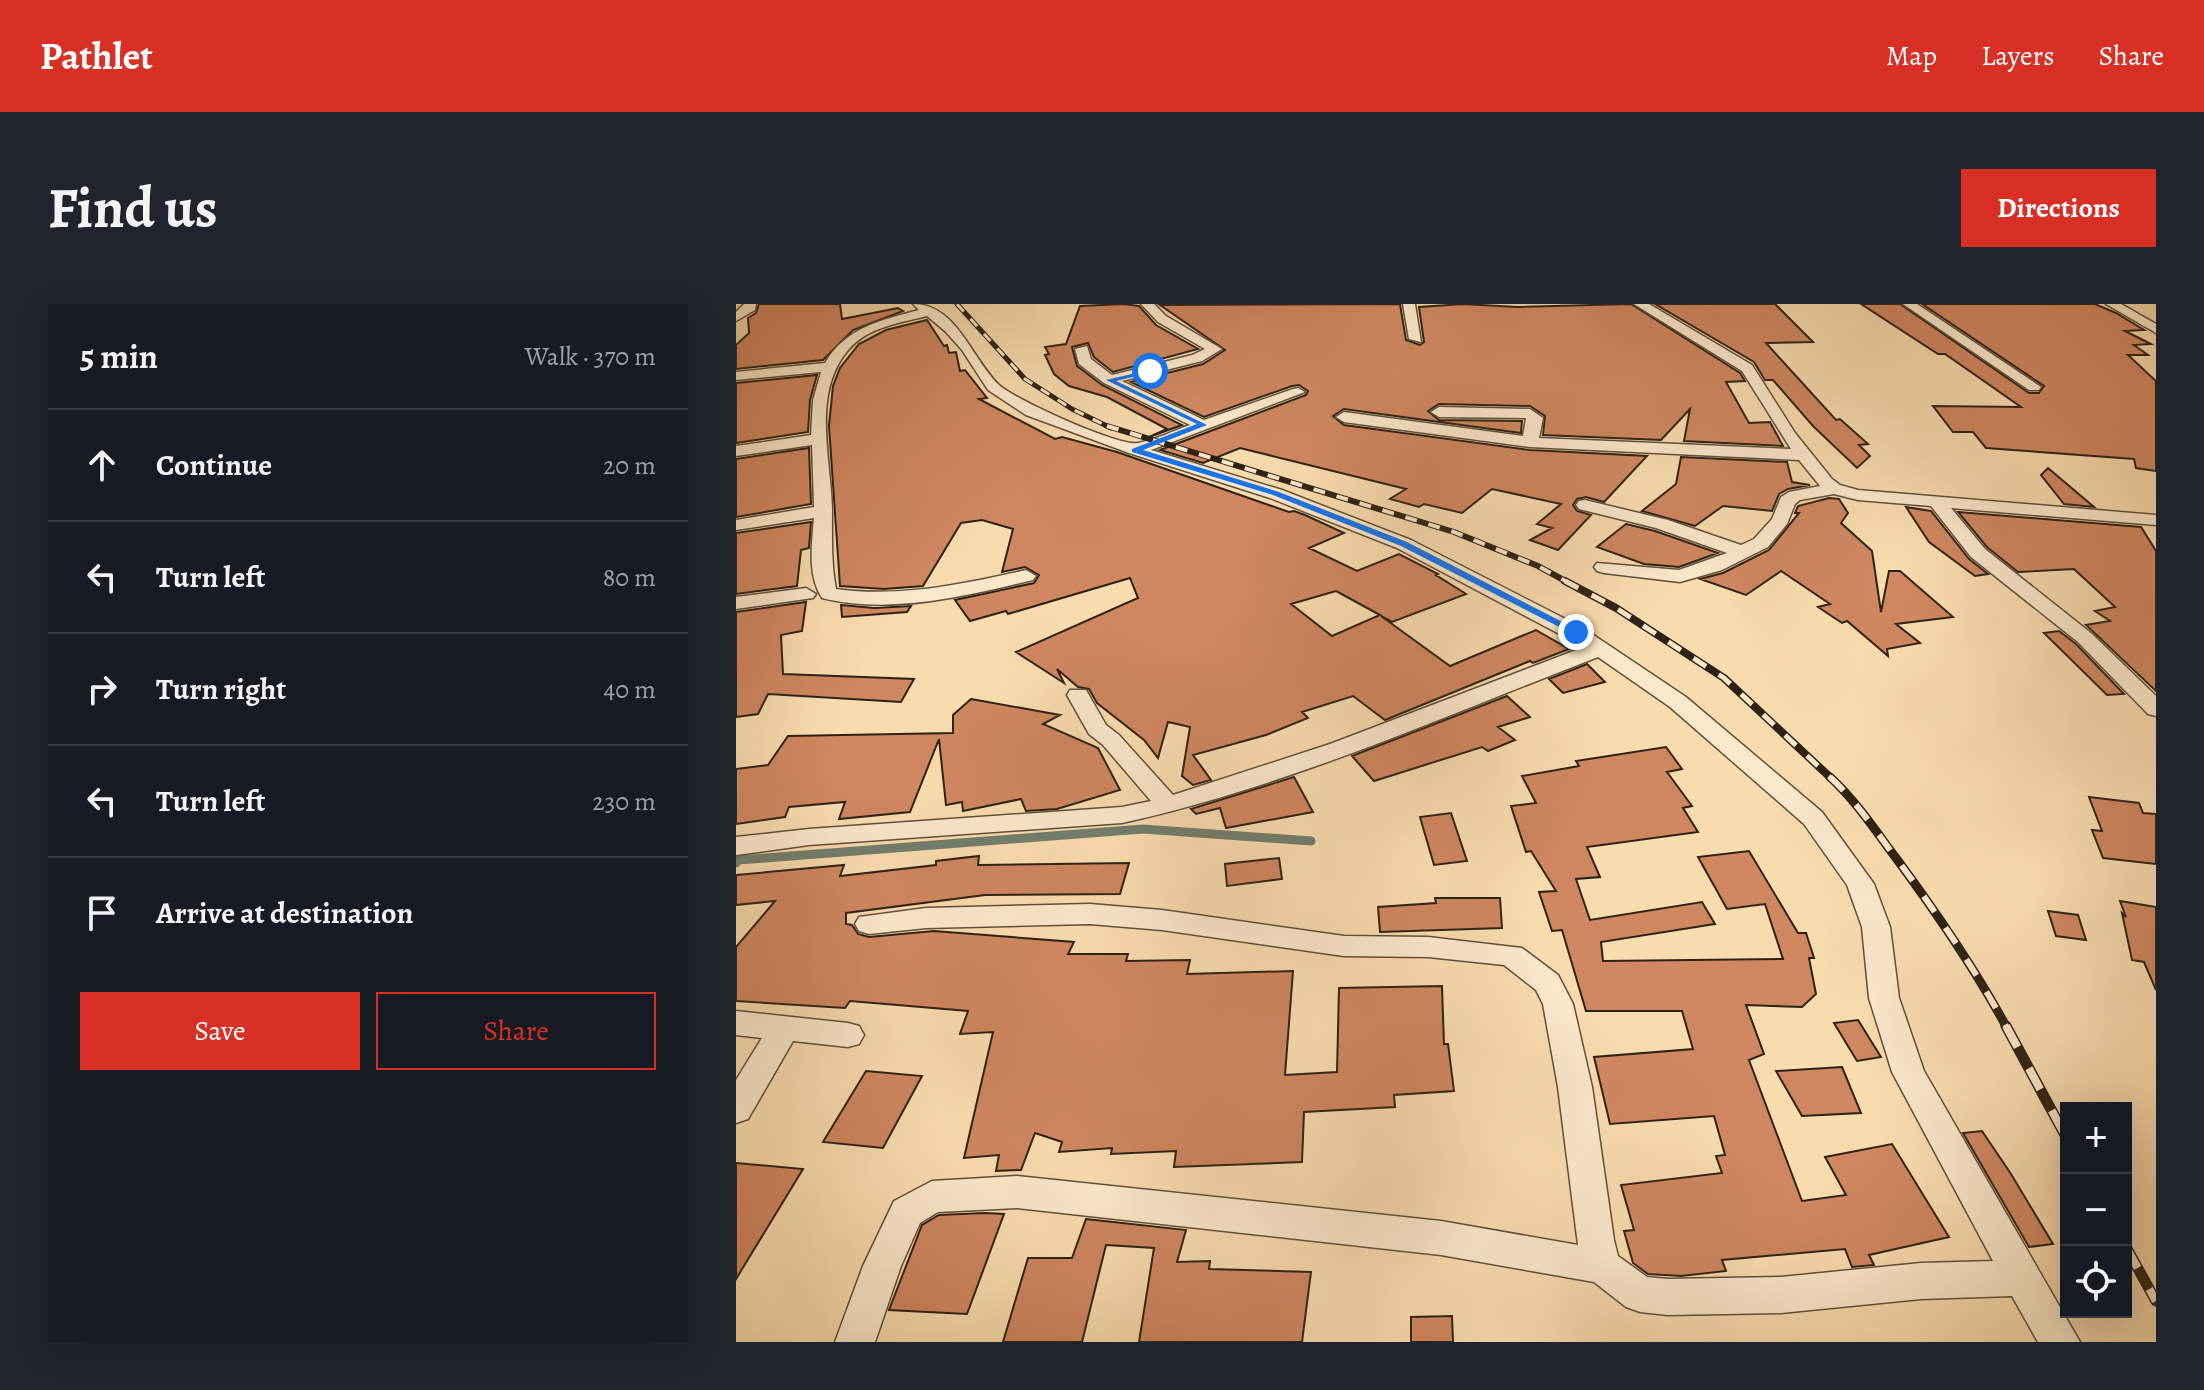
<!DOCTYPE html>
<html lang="en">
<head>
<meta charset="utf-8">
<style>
	:root { --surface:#171b24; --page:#20242c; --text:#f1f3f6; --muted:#9ea1a6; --line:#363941; --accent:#d93025 }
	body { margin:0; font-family:Alegreya,serif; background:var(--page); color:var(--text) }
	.controls { position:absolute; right:24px; bottom:24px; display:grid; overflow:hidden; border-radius:0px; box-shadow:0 8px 32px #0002 }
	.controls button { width:72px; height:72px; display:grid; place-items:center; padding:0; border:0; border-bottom:2px solid var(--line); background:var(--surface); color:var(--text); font:40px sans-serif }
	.stop { position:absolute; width:24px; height:24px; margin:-18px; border:6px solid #1a73e8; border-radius:50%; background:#fff }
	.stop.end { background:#1a73e8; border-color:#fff; box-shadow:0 2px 8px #0008 }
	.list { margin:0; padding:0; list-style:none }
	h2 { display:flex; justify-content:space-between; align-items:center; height:104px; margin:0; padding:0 32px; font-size:34px }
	h2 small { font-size:26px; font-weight:400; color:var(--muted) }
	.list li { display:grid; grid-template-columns:52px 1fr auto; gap:24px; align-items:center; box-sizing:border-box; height:112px; padding:0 32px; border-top:2px solid var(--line) }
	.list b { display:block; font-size:30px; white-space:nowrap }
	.list em { font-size:26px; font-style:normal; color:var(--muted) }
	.actions { display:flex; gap:16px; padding:24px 32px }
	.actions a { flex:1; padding:18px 0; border:2px solid var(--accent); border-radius:0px; text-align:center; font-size:28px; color:var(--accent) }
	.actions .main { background:var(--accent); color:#fff }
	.icon { flex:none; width:44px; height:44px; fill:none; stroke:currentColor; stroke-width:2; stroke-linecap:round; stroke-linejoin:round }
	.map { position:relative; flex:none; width:1420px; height:1038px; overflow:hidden; border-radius:0px }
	header { display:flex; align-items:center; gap:48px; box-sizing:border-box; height:112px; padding:0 40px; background:var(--accent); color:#fff }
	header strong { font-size:38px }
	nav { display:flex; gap:44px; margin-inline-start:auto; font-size:28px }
	.intro { display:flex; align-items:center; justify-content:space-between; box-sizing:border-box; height:192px; padding:0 48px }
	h1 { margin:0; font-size:56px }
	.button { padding:20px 36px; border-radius:0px; background:var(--accent); color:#fff; font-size:28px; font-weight:700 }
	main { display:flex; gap:48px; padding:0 48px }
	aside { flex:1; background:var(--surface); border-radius:0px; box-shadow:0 8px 32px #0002 }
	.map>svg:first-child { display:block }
</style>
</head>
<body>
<header>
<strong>Pathlet</strong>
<nav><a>Map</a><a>Layers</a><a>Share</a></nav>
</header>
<div class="intro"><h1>Find us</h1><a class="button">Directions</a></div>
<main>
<aside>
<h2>5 min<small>Walk · 370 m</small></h2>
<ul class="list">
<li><svg class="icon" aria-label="ahead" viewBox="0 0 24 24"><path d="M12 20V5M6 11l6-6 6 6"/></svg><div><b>Continue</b></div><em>20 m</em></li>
<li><svg class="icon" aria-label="left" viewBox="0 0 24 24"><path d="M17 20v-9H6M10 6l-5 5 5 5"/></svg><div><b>Turn left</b></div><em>80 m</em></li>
<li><svg class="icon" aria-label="right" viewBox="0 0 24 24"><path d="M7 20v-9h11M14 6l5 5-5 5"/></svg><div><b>Turn right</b></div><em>40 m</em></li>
<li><svg class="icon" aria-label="left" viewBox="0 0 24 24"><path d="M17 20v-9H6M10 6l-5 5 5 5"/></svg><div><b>Turn left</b></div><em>230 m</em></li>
<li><svg class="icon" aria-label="arrive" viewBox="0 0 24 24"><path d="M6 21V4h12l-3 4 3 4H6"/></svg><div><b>Arrive at destination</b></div></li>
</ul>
<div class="actions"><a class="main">Save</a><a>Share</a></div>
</aside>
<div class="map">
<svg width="1420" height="1038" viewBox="0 0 1420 1038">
	<rect width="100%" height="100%" fill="#f9dcae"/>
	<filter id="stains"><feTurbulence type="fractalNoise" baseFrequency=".0025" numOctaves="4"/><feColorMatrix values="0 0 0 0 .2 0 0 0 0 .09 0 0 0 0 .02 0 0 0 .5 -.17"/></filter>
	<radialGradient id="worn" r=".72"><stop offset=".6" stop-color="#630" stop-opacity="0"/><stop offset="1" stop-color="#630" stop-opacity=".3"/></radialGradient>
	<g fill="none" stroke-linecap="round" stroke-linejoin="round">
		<path stroke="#717e6d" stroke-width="9" d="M0 559 2 556 407 525 575 537"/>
	</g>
	<path fill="#cf875f" stroke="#2e2216" stroke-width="2" fill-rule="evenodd" d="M23 0H104L106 15 162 4 167 7 117 26 87 56 0 65V41L13 29 12 14 20 9Z
		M388 0 403 2 420 21 462 45 377 68 358 53 352 39 336 43 341 62 366 81 446 121 413 133 431 125 371 93 333 82 318 70 309 51 313 50 309 43 330 40 344 2Z
		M664 0 670 36 684 41 688 38 683 3 727 0 782 3 895 0 1004 69 1009 77 990 78 1013 119 1034 118 1047 142 948 137 954 105 925 136 807 131 809 112 794 102 703 100 692 107 703 116 786 117 785 129 608 105 597 112 608 121 794 146 911 152 868 198 850 193 841 195 837 201 841 207 855 211 822 246 794 236 816 224 801 220 825 200 756 185 726 209 688 200 683 203 654 195 670 185 504 144 467 159 424 146 570 91 572 87 563 81 556 82 468 113 395 78 467 60 489 46 424 1Z
		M919 0H1039L1077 38 1030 39 1100 116 1104 115 1132 140 1123 141 1134 152 1121 164 1077 122 1037 76H1029L1018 58Z
		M1125 0H1164L1293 89H1303L1308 82 1186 0H1359L1380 9 1408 26 1389 27 1415 40 1398 41 1412 51H1392L1420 77V167L1400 164 1398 155 1250 144 1237 128H1217L1197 102 1285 103 1209 50H1202Z
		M191 16 208 42 211 41 213 49 220 48 224 67 229 66 251 94 243 95 319 135 326 133 381 148 553 208 558 207 569 211 608 229 573 244 621 267 663 250 702 270 700 271 730 290 656 318 645 312 714 362 800 326 833 345 797 359 794 357 649 416 617 392 566 408 572 414 530 431 457 451 475 476 457 481 446 472 454 423 432 418 422 454 408 436 361 399 353 385 342 383 321 365 328 379 280 348 402 294 394 274 272 310 270 307 234 317 219 296 298 279 303 271 289 263 266 268 277 225 246 216 225 219 187 282 148 285 104 282 93 122 97 82 104 64 123 40 150 26ZM600 287 644 311 596 332 555 300Z
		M81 71 74 96 72 128 0 139V79Z
		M73 144 75 200 0 213V155Z
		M945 153 1051 158 1056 178 1074 181 1052 185 1043 190 1036 207 987 202 959 222 906 207 940 180Z
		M1312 164 1358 203 1328 200 1305 171Z
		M1093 194 1103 195 1112 209 1105 219 1136 247 1145 308 1153 267H1164L1217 313 1160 320 1184 339 1151 345 1152 352 1111 317 1106 319 1082 303 1094 300 1045 267 1010 291 964 275 987 269 1033 246 1063 209H1059L1062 202Z
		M1170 203 1195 207 1233 255 1252 270 1239 272 1193 238Z
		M1222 208 1405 223 1420 247V387L1350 321 1374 317 1359 307 1379 303 1338 265 1282 268 1251 243Z
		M75 218 73 244 65 246 61 282 0 290V229Z
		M890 220 919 227 982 249 943 263 908 260 861 243Z
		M70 298 66 327 45 331 47 370 178 375 165 398 32 390 22 410 0 413V308Z
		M105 301 138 304 175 302 171 308 106 313Z
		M1323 327 1340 340 1388 390 1371 391 1308 329Z
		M851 360 869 378 827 389 813 375Z
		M771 392 794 413 762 423 779 436 752 447 746 443 638 477 616 452Z
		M235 395 324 411 307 420 362 444 384 486 321 505 290 507 285 495 227 507 226 498 210 501 203 435 174 508 103 515 109 498 53 503 49 513 0 520V465L32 461 52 432 217 429V411Z
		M930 443 946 465 931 468 956 502 947 504 962 528 851 543 864 573 840 575 854 616 966 598 979 620 865 638 867 657 1047 655 1029 600 991 605 962 553 1013 547 1062 629H1070L1078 654H1073L1080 690 1066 703 1010 701 1028 750 1013 756 1066 897 1110 891 1089 853 1156 840 1213 933 1133 951 1138 961 1116 963 1109 945 986 956 990 967 945 972 912 970 897 959 888 927 898 926 885 881 986 869 980 852 989 851 978 812 874 820 858 753 957 745 946 707H850L826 626 816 627 803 588 820 587 795 547 790 548 775 502 800 499 786 472 843 462 840 457Z
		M558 473 577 508 490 524 484 504 460 510 455 505Z
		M1353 493 1403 499 1407 509 1420 510V560L1367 554 1356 526 1366 527Z
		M715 509 731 557 698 561 684 513Z
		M243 552 242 561 393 559 384 590 249 591 110 609V620L116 621 122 630 133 633 198 627 338 638 332 650H392L390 657 454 656 451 670 557 667 549 771 601 768 603 684 706 682 708 740H712L718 787 658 791 659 803 568 808 566 858 438 863 440 847 375 850 376 844 323 848 326 838 299 829 285 866 260 867 263 851 228 854 257 728 224 730 232 707 114 697 109 704 0 697V643L39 597 0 601V571L108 561 104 572 200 561V557Z
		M543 554 546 575 491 582 489 560Z
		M699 594H764L766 624 644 628 642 603 700 599Z
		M1384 597 1420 603V686L1408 658 1396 656 1386 609 1390 613Z
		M1312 607 1342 611 1350 636 1320 632Z
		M1122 716 1145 753 1121 757 1098 719Z
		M1106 763 1125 809 1066 812 1040 767Z
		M130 767 186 772 147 844 87 838Z
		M1246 827 1275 870 1317 940 1293 943 1227 829Z
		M0 859 67 865 0 975Z
		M249 909 268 910 231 1010 153 1006 186 921 203 911Z
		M350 915 450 926 441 958 474 957 473 965 575 968 566 1038H403L418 944 370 941 346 1038H267L292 954H336Z
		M716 1012 717 1038H675V1013Z"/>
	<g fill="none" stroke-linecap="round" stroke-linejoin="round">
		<defs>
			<path id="street" d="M8 0H20L19 6 0 17V8Z
				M177 0C220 0 235 53 262 80 277 95 383 143 402 139 419 136 437 127 454 121L368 79 343 60 339 45 351 42 355 55 376 71 456 51 469 45 422 18 405 0H418L430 12 486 45 466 57 386 77 468 116 557 85 562 84 569 88 415 146 546 186 675 236 847 324 950 393 1086 508 1138 580 1154 623 1163 694 1188 767 1344 1038H1302L1276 992 1185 995 1045 1009 932 1011 904 1008 890 1003 858 978 705 951 281 904 202 908 184 919 165 962 139 1038H99L127 962 158 897 196 877 281 872 705 917 842 941 822 783 807 700 800 686 768 661 692 653 608 652 426 626 354 620 190 624 133 630 123 627 119 620 123 613 190 604 354 600 426 606 608 632 692 633 786 644 822 671 837 700 856 783 878 936 882 952 911 973 932 975 1045 973 1185 959 1257 957 1156 768 1133 694 1126 623 1111 581 1068 520 934 403 862 353C706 413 550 483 386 519L73 541 0 551V533L73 525 386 503 415 497 367 441 353 430 331 391 334 386H350L370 421 383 431 437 491 594 440 848 343 661 244 534 194 393 149 290 111 252 86 226 46 209 27 191 12C164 19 132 23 113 45 75 88 95 154 96 205 96 232 95 258 100 285 163 294 229 280 290 266L300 272 297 276C231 292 153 311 86 294 71 272 76 239 78 214L0 226V216L78 203 76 141 0 152V142L75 131 77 96 85 68 0 76V68L89 59C110 23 146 16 183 6Z
				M667 0H679L685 38 673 35Z
				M898 0H913L1016 61 1059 129 1096 175 1104 181 1122 186 1420 211V221L1215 204 1249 245 1356 330 1420 392V412L1412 410 1342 338 1235 253 1195 202 1122 196 1098 190 1064 196 1059 200 1051 220 1032 243 986 266 944 278 868 269 861 267 858 263 861 259 943 266 991 249 920 224 843 205 840 201 843 197 849 196 932 216 1005 241 1018 235 1036 215 1045 193 1053 188 1084 182 1063 156 794 143 608 118 600 113 608 108 787 132 790 114 703 113 695 108 703 103 794 105 807 114 803 134 1055 145 1006 67Z
				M1167 0H1181L1305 83 1303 86H1293Z
				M1370 0H1385L1420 20V29Z
				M70 284 80 290 77 294 0 305V293Z
				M0 707 112 719 123 722 128 731 123 740 112 743 57 737 12 815 0 819V776L26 734 0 731Z"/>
		</defs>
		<use href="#street" stroke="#61503c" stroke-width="3"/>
		<use href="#street" fill="#fbe8ca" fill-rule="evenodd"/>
		<defs>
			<path id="rail-far4" d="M221 0 289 75 336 105 375 124"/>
			<path id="rail-far3" d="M371 122 718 228 802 262 833 279"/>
			<path id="rail-far2" d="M829 277 880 304 988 374 1096 475"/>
			<path id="rail-far1" d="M1094 473C1120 497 1139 526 1160 554 1200 608 1239 665 1271 724"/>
			<path id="rail" d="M1270 722 1330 833
				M1390 943 1420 997"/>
		</defs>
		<use href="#rail-far4" stroke="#2e2216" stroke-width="5"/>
		<use href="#rail-far3" stroke="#2e2216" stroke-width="6"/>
		<use href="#rail-far2" stroke="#2e2216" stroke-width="8"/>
		<use href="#rail-far1" stroke="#2e2216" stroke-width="9"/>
		<use href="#rail" stroke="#2e2216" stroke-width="11"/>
		<use href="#rail-far4" stroke="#fbe8ca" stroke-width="3" stroke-dasharray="10" stroke-linecap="butt"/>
		<use href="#rail-far3" stroke="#fbe8ca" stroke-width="4" stroke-dasharray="12" stroke-linecap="butt"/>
		<use href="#rail-far2" stroke="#fbe8ca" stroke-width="5" stroke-dasharray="15" stroke-linecap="butt"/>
		<use href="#rail-far1" stroke="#fbe8ca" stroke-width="6" stroke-dasharray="19" stroke-linecap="butt"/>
		<use href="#rail" stroke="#fbe8ca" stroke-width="8" stroke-dasharray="24" stroke-linecap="butt"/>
	</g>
	<path fill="#1a73e8" d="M417 65V68L380 77 471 121 407 146 543 188 671 238 846 328 837 330 665 242 537 191 396 148V145L461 120 370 76Z"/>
	<rect width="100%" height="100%" filter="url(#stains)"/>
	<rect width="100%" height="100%" fill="url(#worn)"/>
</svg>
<div class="controls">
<button>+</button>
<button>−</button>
<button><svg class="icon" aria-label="locate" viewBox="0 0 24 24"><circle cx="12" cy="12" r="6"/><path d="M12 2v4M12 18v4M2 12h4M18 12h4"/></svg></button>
</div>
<div class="stop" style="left:414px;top:67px"></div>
<div class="stop end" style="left:840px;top:328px"></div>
</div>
</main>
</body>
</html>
